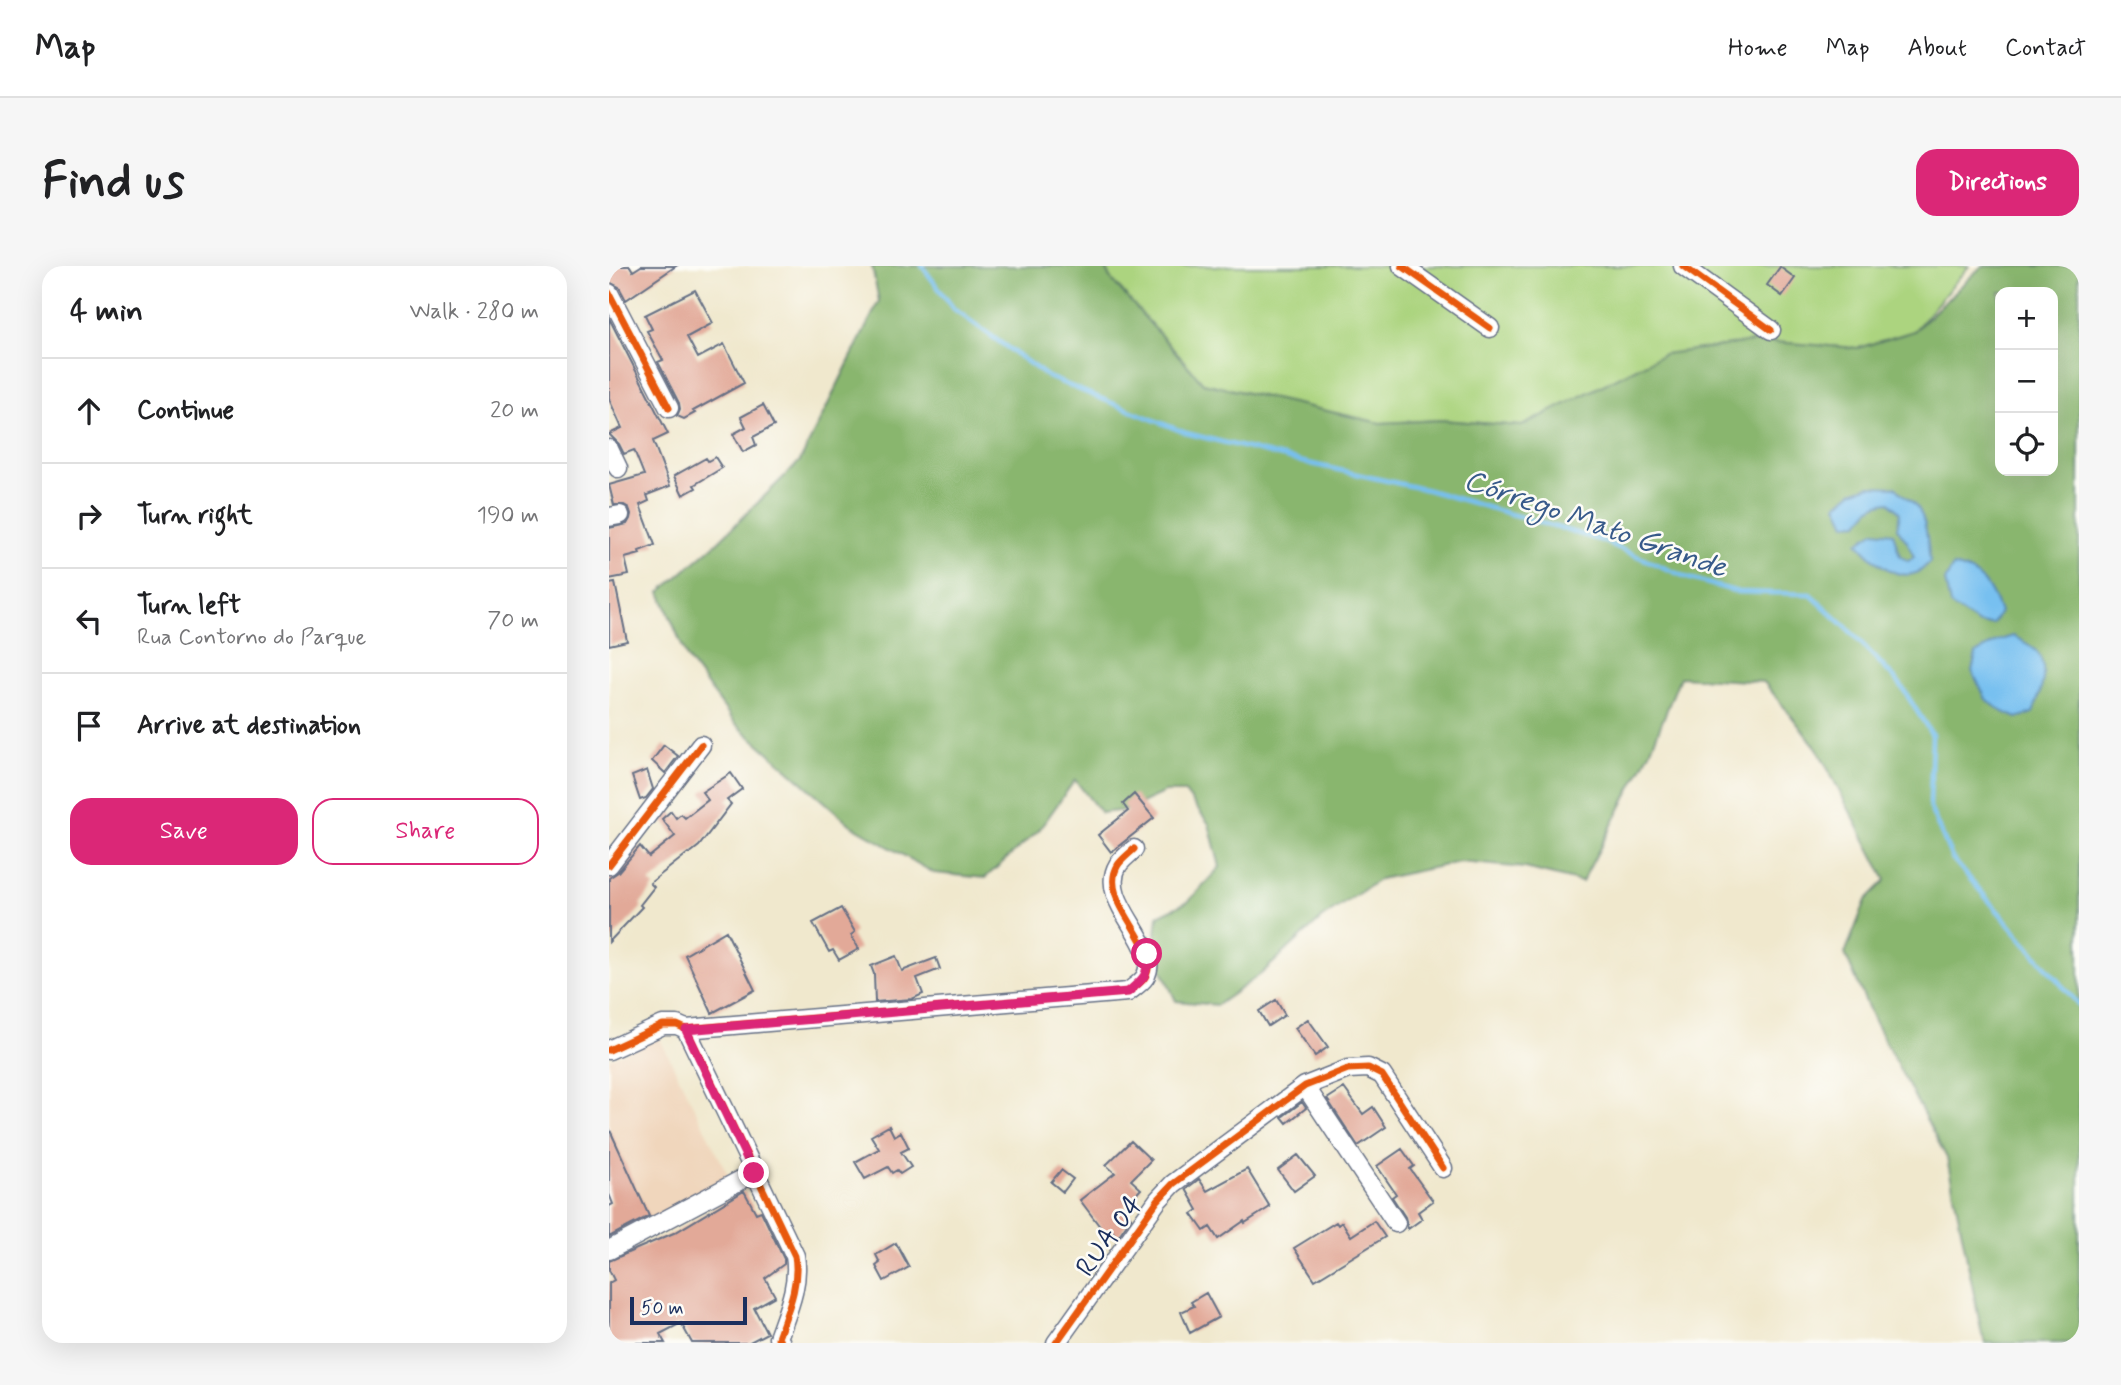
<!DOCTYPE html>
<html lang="en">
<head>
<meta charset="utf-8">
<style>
	:root { --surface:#fff; --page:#f6f6f6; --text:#202124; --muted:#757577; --line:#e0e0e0; --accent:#db2777 }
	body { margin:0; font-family:Mynerve,sans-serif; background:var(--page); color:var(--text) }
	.controls { position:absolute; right:21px; top:21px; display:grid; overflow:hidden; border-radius:14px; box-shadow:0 7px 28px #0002 }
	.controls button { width:63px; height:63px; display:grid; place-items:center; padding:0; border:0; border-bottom:2px solid var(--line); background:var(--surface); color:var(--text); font:35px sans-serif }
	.scale { position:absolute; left:21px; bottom:18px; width:117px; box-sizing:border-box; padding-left:7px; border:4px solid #1b2f5e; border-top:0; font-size:19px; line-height:24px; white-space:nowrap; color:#1b2f5e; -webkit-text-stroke:5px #fdfcf7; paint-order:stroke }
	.stop { position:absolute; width:21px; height:21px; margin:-16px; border:5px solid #db2777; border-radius:50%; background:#fff }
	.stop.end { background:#db2777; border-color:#fff; box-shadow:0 2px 7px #0008 }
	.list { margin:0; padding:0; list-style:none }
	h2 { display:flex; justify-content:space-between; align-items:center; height:91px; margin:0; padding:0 28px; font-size:30px }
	h2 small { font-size:23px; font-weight:400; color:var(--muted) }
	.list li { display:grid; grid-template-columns:46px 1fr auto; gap:21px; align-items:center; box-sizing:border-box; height:105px; padding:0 28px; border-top:2px solid var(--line) }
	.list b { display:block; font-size:26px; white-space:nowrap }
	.list p { margin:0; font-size:23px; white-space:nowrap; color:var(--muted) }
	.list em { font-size:23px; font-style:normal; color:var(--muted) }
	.actions { display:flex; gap:14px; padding:21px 28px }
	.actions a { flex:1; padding:16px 0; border:2px solid var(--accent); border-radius:21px; text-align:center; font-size:24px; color:var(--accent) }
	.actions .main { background:var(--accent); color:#fff }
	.icon { flex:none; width:38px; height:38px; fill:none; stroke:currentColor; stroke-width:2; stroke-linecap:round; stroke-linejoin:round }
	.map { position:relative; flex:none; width:1470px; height:1077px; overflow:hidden; border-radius:21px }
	header { display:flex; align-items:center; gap:42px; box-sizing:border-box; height:98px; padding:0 35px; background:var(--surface); border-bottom:2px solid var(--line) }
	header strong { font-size:33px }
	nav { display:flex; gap:38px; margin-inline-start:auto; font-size:24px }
	.intro { display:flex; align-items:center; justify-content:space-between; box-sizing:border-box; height:168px; padding:0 42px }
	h1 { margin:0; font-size:49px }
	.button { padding:18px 32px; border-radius:21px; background:var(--accent); color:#fff; font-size:24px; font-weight:700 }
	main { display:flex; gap:42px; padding:0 42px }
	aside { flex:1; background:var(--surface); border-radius:21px; box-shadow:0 7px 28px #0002 }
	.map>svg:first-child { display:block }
</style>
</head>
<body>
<header>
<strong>Map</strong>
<nav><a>Home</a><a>Map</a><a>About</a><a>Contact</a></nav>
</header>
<div class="intro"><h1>Find us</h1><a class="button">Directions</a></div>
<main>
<aside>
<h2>4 min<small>Walk · 280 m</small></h2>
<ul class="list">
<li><svg class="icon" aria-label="ahead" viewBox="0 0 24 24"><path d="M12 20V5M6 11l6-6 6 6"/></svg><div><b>Continue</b></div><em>20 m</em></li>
<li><svg class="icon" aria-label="right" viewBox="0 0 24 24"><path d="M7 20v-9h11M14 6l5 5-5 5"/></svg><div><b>Turn right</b></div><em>190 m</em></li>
<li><svg class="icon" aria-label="left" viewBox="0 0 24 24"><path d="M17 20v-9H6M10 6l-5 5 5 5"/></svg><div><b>Turn left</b><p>Rua Contorno do Parque</p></div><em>70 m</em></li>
<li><svg class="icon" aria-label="arrive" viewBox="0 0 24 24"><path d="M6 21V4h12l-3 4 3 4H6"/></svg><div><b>Arrive at destination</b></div></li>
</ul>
<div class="actions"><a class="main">Save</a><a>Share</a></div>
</aside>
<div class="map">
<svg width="1470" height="1077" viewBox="0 0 1470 1077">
	<rect width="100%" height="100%" fill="#fdfcf7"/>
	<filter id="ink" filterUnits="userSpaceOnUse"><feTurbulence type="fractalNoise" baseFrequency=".0143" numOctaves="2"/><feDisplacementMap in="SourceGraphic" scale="14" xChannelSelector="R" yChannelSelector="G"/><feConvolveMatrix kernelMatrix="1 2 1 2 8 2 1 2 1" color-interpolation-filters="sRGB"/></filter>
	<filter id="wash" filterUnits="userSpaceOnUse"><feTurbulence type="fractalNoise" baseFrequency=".00686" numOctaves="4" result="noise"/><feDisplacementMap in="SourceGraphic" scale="28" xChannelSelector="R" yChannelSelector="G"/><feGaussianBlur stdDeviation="1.57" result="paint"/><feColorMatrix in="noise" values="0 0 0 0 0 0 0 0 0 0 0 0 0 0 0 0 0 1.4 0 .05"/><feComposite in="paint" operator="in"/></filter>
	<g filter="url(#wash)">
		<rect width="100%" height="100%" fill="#f0e8cd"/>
		<path fill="#f0d6bc" d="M50 771 121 913 0 976V793Z"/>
		<path fill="#acd47f" stroke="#64826e" stroke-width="2" d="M497 0H1360L1305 65 1249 82 1150 75 964 136 913 160 832 154 771 157 594 117 500 11Z"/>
		<path fill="#89b66e" stroke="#527266" stroke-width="2" fill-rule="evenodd" d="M263 0H497L500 11 594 117 771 157 832 154 913 160 1055 88 1150 75 1249 82 1305 65 1373 0H1470V1077H1377L1373 1069 1338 892 1265 755 1236 688 1257 634 1277 614 1208 482 1155 416 1071 411 1041 486 973 616 916 602 851 596 771 613 713 652 652 708 608 739 567 735 545 687 549 650 580 635 611 601 600 558 576 526H556L517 544 492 547 466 514 430 564 376 612 325 607 242 559 127 458 78 392 51 326 110 275 191 195 270 35ZM1391 26H1444V205H1391Z"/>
		<path fill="#77c0f0" stroke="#4978a7" stroke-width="2" d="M1260 220 1287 221C1293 230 1302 233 1308 241 1318 253 1319 281 1321 296 1317 299 1312 306 1307 307 1285 315 1262 292 1249 277L1265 265 1284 267 1291 290 1299 295 1305 291 1299 277 1288 262 1291 247 1281 236C1262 238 1260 243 1250 257L1237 258 1228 239 1243 226Z
			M1344 300C1373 306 1381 320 1391 346L1384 358H1370L1341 339 1336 315Z
			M1404 370C1412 374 1423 379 1428 386 1441 404 1431 428 1424 447L1408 452 1392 445 1377 433 1363 405 1367 388 1388 375Z"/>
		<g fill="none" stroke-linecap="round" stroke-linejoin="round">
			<path stroke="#77c0f0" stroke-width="4.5" d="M313 0 345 43 439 111 577 167 694 196 819 224 991 274 1079 312 1129 326 1201 328 1238 362 1291 418 1323 469 1321 542 1343 592 1470 739"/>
		</g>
		<g id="blocks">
			<path fill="#e2a998" d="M0 0H21L24 5 32 0H67L17 34 10 21 0 16Z
				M1171 1 1186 12 1173 30 1158 19Z
				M86 24 104 57 78 71 89 92 115 78 135 117 84 145 86 147 75 153 68 150 71 143 70 137 49 96 54 94 38 65 43 63 36 49Z
				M0 52 59 168 44 175 61 220 38 229 40 235 31 239 46 279 30 285 31 288 16 292 20 309 0 313V262L18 258 21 253 22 248 20 242 15 239H5L0 219 35 209 25 184 15 188 10 178 0 168 13 162 0 133Z
				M154 139 165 160 144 171 147 179 134 186 124 168 137 161 132 151Z
				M106 191 113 202 85 219 87 222 74 229 65 210 97 192 99 195Z
				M6 317 18 375 0 379V318Z
				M55 479 69 490 56 507 43 495Z
				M38 504 44 523 37 532 31 534 23 510Z
				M122 507 133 523 118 534 122 538 90 580 80 588 79 587 41 617 45 621 31 639 33 641 0 676V612L9 606 31 580 40 591 66 570 53 553 62 545 67 552 72 548 76 552 99 534 93 526Z
				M525 528 545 552 502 586 489 569 519 545 514 538Z
				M232 642 246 666 242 669 250 683 230 694 224 684 220 686 204 657Z
				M117 665 146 724 103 747 76 689Z
				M287 690 293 705 327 692 331 703 308 712 314 728 303 733 266 736 265 708 262 700Z
				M667 734 676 749 659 760 650 745Z
				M699 753 719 781 706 790 686 762Z
				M735 822 754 848 764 841 777 861 749 880 718 833Z
				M693 836 697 842 678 857 673 851Z
				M280 860 285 870 292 866 300 882 292 886 302 901 291 908 288 904 283 907 279 901 256 913 246 896 270 883 262 870Z
				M0 862 40 950 0 971V940L4 938 0 928Z
				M522 875 542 894 522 914 532 923 515 941 522 952 508 972 504 966 498 970 471 934 506 907 497 899Z
				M793 883 805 900 801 903 824 935 809 946 813 953 799 963 796 951 783 931 787 928 768 900Z
				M689 889 706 910 685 925 669 904Z
				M638 903 661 941 636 957 635 955 609 973 601 961 595 965 583 948 589 944 577 923 590 913 598 925Z
				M452 904 464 913 454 926 442 916Z
				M135 925 147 947 152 945 175 993V998L156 1012 166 1030 145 1042 158 1067 139 1077H83L72 1057 51 1068 56 1077H3L0 1071V1017L5 1014 0 1004V995L67 966Z
				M765 955 776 971 706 1014 685 982 727 956 729 959 733 956 742 970Z
				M287 977 300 1001 275 1015 267 1000 271 997 267 989Z
				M597 1027 610 1051 581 1067 572 1046 585 1040 582 1036Z"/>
		</g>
	</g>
	<g filter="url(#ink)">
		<use href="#blocks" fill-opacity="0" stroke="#667085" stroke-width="2"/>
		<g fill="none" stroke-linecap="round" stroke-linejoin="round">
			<defs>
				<path id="street" d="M793 0 881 62
					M1074 0 1162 64
					M0 27 60 142
					M0 183 9 202
					M0 251 11 249
					M0 599 92 479
					M77 763 186 990C191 1018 178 1046 169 1072L172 1077
					M0 784 54 759H68L77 763 519 726C525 721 532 717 536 711 555 679 487 636 509 599 513 593 520 588 525 583
					M696 820 787 957
					M0 984 145 907
					M447 1077 549 934 564 918 696 820 739 803 759 802 773 809 834 902"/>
			</defs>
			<use href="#street" stroke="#667085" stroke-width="21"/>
			<use href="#street" stroke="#fff" stroke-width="18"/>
			<defs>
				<path id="cycleway" d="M793 0 881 62
					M1074 0 1162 64
					M0 27 60 142
					M0 599 92 479
					M77 763 186 990C191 1018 178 1046 169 1072L172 1077
					M0 784 54 759H68L77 763 519 726C525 721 532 717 536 711 555 679 487 636 509 599 513 593 520 588 525 583
					M447 1077 549 934 564 918 696 820 739 803 759 802 773 809 834 902"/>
			</defs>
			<use href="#cycleway" stroke="#fdfcf7" stroke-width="11"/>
			<use href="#cycleway" stroke="#e8590c" stroke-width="7"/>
		</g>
	</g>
	<g fill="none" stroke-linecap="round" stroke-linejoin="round" filter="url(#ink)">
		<path stroke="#db2777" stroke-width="9" d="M145 907 77 764 519 726C536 712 539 710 538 688"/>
	</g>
	<g text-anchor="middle" stroke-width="5" stroke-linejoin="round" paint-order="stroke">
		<g font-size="28" fill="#1b2f5e" stroke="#fdfcf7">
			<text transform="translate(499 969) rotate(-54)" y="10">RUA 04</text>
		</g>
		<g font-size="30" font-style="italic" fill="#375a8a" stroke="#fdfcf7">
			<text transform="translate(987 257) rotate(19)" y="10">Córrego Mato Grande</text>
		</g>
	</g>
</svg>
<div class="controls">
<button>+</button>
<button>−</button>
<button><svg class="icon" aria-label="locate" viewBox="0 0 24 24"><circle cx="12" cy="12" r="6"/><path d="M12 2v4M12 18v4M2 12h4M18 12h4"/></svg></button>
</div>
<div class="scale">50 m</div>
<div class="stop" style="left:538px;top:688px"></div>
<div class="stop end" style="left:145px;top:907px"></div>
</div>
</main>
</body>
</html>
